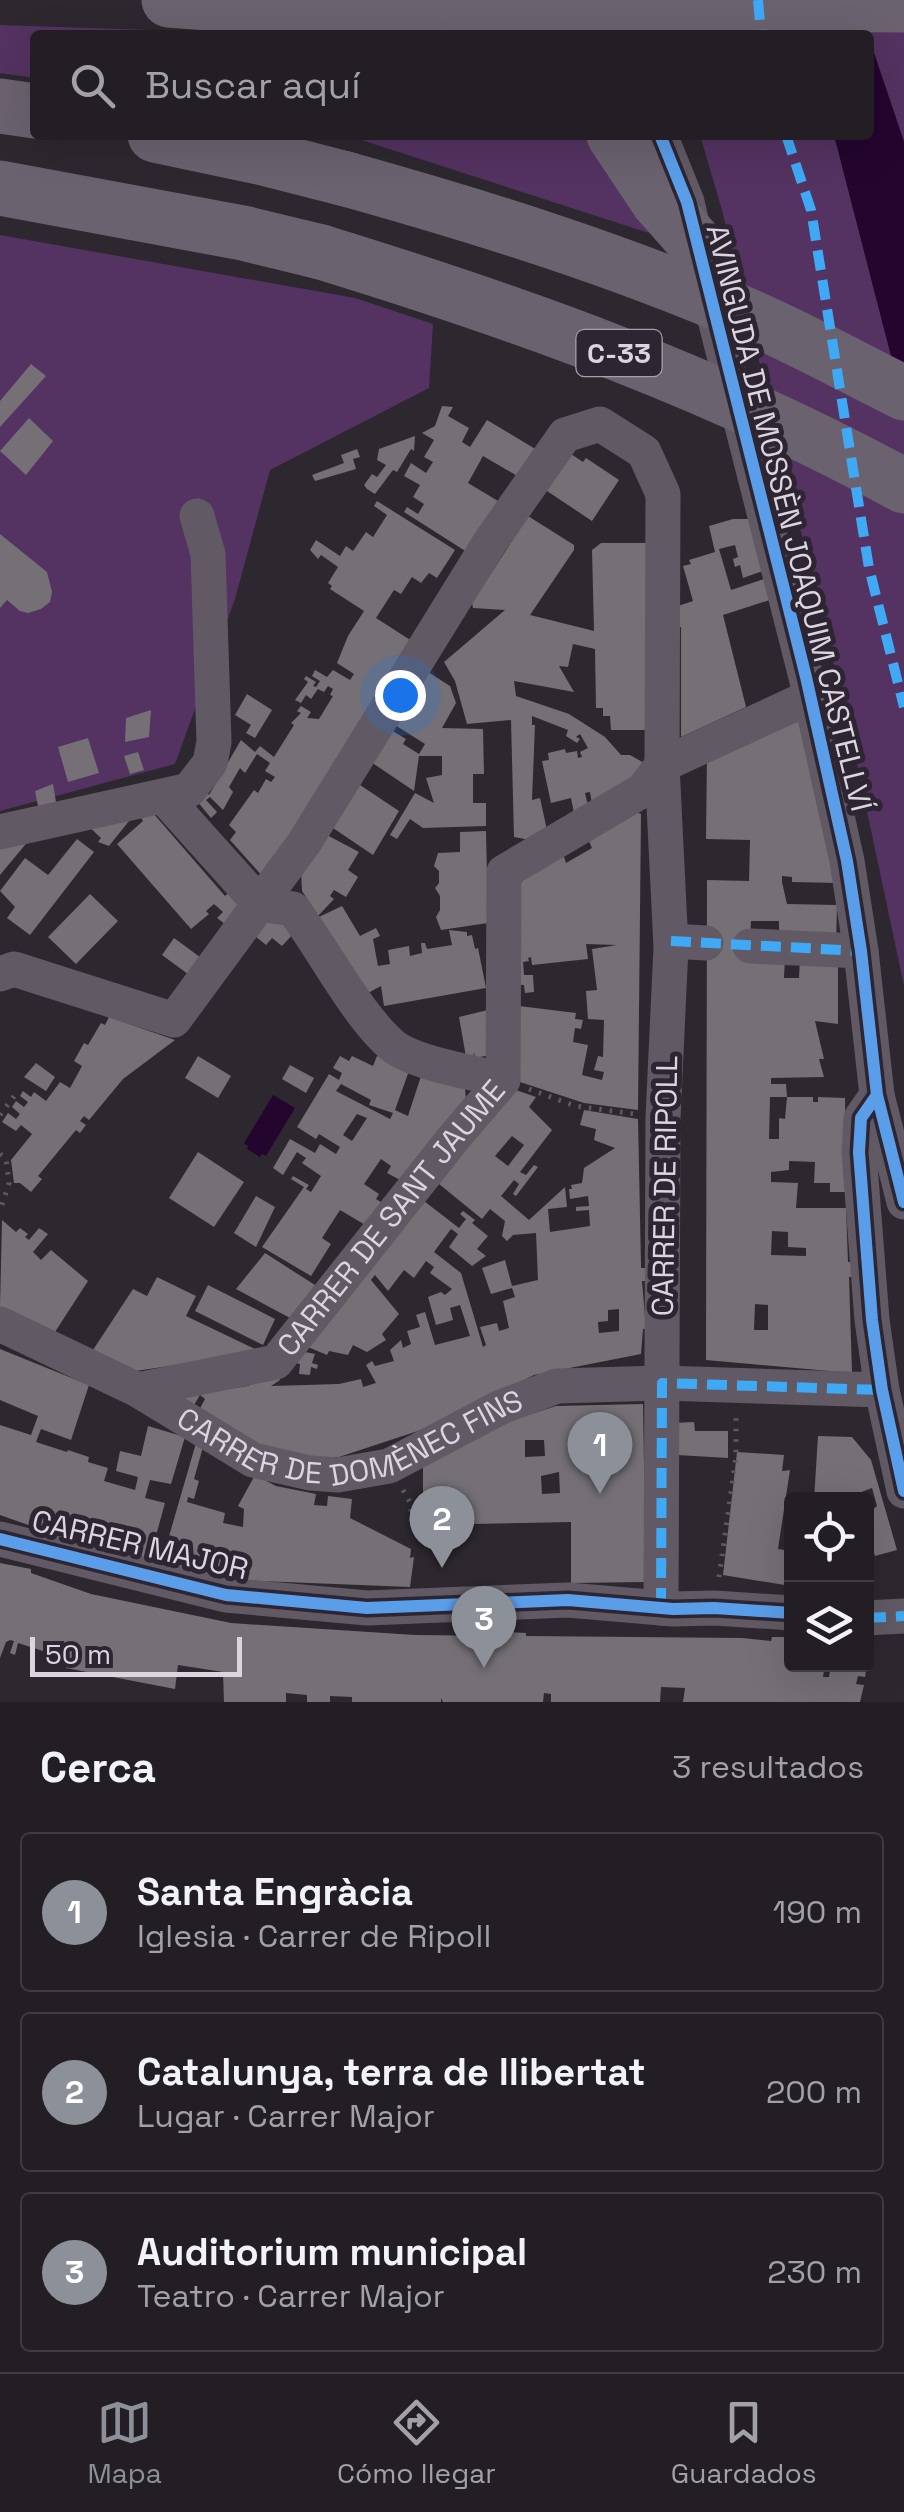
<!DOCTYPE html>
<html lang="es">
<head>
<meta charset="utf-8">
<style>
	:root { --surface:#221e23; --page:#2a272b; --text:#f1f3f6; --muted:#a2a2a6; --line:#3f3c41; --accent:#8c9099 }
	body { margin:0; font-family:"Space Grotesk",sans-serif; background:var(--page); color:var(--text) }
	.controls { position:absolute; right:30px; bottom:30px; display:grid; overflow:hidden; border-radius:10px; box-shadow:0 10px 40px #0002 }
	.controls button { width:90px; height:90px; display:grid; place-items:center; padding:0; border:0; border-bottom:2px solid var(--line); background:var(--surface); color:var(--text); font:50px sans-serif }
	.scale { position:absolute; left:30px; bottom:25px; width:212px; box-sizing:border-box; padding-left:10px; border:5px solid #dcd5df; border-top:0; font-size:28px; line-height:35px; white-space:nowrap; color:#dcd5df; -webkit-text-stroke:8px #2e2532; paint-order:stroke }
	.you { position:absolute; left:400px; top:695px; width:35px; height:35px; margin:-25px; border:8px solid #fff; border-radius:50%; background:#1a73e8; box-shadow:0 0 0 15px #1a73e833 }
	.badge { display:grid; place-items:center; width:65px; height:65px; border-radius:50%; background:var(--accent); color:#fff; font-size:32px; font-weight:700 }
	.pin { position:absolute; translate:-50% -82px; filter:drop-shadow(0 2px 5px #0008) }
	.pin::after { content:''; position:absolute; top:52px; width:35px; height:30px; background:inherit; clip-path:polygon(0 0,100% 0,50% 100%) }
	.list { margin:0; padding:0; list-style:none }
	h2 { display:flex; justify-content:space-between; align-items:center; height:130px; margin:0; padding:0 40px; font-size:42px }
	h2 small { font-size:32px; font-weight:400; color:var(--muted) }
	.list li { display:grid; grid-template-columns:65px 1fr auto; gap:30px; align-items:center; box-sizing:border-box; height:160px; margin:0 20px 20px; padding:0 20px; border:2px solid var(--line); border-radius:10px }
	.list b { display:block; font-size:38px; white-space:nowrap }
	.list p { margin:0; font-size:32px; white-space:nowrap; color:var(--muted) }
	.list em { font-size:32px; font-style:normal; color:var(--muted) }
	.icon { flex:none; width:55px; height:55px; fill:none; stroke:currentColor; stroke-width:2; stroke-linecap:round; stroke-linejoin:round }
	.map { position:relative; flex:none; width:904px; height:1702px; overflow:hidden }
	.search { position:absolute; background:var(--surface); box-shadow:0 10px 40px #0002; left:30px; right:30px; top:30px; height:110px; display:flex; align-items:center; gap:25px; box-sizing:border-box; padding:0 35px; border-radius:10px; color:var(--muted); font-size:38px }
	.sheet { height:670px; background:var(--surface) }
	nav { display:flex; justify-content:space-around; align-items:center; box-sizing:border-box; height:140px; border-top:2px solid var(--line); background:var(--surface); font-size:28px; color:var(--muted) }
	nav a { display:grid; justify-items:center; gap:5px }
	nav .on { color:var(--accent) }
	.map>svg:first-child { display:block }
</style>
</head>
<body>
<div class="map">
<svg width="904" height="1702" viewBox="0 0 904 1702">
	<rect width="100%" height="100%" fill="#2d282f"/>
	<path fill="#543261" d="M856 0H904V142Z
		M0 25 299 35H35V78L0 73Z
		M346 135H590L649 233Z
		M700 135H834L904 406V986L850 731 722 210Z
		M0 235 355 298 433 324 429 388 270 470 235 599 175 764 0 811Z"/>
	<path fill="#24052e" d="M869 38 904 142V406L834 135H869Z
		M273 1095 295 1108 266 1156 262 1154 260 1157 247 1149 248 1146 244 1143Z"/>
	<path fill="#747076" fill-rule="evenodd" d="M31 364 46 376 0 427V401Z
		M442 406 453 407 448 416 469 428 462 442 470 447 487 420 537 450 519 477 483 456 468 483 503 504 470 554 404 512 407 507 418 514 424 504 413 497 420 485 404 476 411 463 426 473 433 462 424 457 434 440 422 433 435 426Z
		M29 418 53 441 26 475 0 451Z
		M415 436 414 451 411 449 397 472 393 470 375 494 367 489 364 485 372 474 377 477 386 465 377 460 379 449Z
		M357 449 360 457 353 459 356 469 315 481 312 475 344 463 341 455Z
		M568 452 583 462 586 458 619 480 592 521 544 489Z
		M377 501 455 550 437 578 429 573 421 583 412 577 401 594 394 590 376 618 415 643 264 878 230 840 236 832 229 825 254 790 258 793 266 779 271 782 275 777 265 771 270 763 257 754 245 773 240 768 229 787 233 792 223 810 210 797 206 800 217 812 211 818 192 795 202 787 209 795 241 740 255 752 260 746 274 757 294 725 291 723 301 713 297 711 301 706 311 712 307 718 319 719 333 696 330 695 333 689 328 686 324 692 318 689 311 699 306 695 301 703 295 700 308 682 304 679 306 676 316 682 313 686 316 687 320 681 312 676 315 670 327 677 333 670 350 680 354 674 337 663 348 636 364 611 330 589 332 586 328 583 338 567 321 555 318 559 310 550 316 540 340 556 346 546 353 551 366 532 373 537 387 515 374 506Z
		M528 516 574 545V550L530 615 594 631 592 550 601 543H648L646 730H611L610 716H603V708H596L595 649 573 644 568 667 559 666 574 692 514 681 516 696 569 714 605 737 621 755H630L646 764 641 774 592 804 590 792 585 793 588 806 574 813 571 798 551 803 542 761 549 760 548 753 565 749 566 753 577 751 578 758 582 757 580 752 588 748 580 734 576 737 580 739 577 743 566 736 568 730 532 716V725H535L532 800 540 798 547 830 530 840 514 837 511 720 467 724 455 681 444 662 505 610 473 608 472 603Z
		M733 519H752L768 569 743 578 740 565 735 567 733 559 738 557 735 545 719 549 731 590 770 577 776 598 723 615 746 707 681 737V627L675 628V607L693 601 683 566 691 564 689 560 715 552 709 526Z
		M0 534 47 572 52 592 50 602 41 609 28 613 20 611 7 600 0 608Z
		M428 672 450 686 456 703 442 728 483 729 484 774H473V803H486V826L423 828 410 819 397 839 390 835 415 793 434 803 426 778 442 775V756H419L414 791 371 762 391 730 406 739 403 744 419 754 425 744 395 725Z
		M247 694 272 710 255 738 246 733 251 725 235 715Z
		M151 710 149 737 125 742 126 718Z
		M790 716 803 722 837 883 792 882V877L782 876V882L787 904 837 905 836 946 779 942V921H751L750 941 785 957 784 978H799L800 958 838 961V1024L815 1021 824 1059H819L824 1077 771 1078V1084H786L787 1097H770L769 1139H779V1118L785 1119 787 1097H813V1102H818V1097L845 1098 846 1192H830V1183H814L815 1162 789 1161V1170L771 1172V1182L798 1183 796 1208H846L848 1262H853V1277H849L852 1373 706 1360 707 880 749 881 750 840 706 839 707 753ZM772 1231 788 1232V1247L806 1248V1256L771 1255ZM755 1304 768 1305V1330H754Z
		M88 738 99 773 68 782 58 747Z
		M138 752 144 770 130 774 124 756Z
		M357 783 399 811 373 855 330 826Z
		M53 784 56 802 39 811 35 791Z
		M152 806 159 808 153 813 225 896 235 887 247 900 248 905 206 957 203 952 225 924 217 918 223 912 214 904 206 911 209 914 191 929 117 844 143 821 137 811 109 846 98 842 101 838 86 824Z
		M633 811 641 814 638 1110 584 1103 520 1082 519 1006 576 1013 575 1019 583 1020 581 1029 575 1028 573 1042 588 1045 582 1075 602 1080 604 1072 594 1070 598 1056 603 1057 604 1020 588 1019 586 991 597 990 592 949 617 945 586 944 588 959 532 965 531 957 528 958 529 961 523 962 524 975H533L534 992 525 993 524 985H519L516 892 529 869 562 851 566 863 592 848 587 837Z
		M486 831 488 923 441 930 436 917 440 910V896L435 888 439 883V871L434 866 438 853 460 852V832Z
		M325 834 359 852 348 870 358 877 346 897 334 890 330 896 334 899 318 916 302 891 301 871Z
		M30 839 0 875V844Z
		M77 839 94 852 30 935 7 918 15 907 0 891 25 858 48 875Z
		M90 894 118 921 76 964 48 937Z
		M342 906 360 936 376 928 380 936 373 939 378 966 390 964 388 950 409 946 410 956 422 953 421 943H425L427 949 452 945 449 930 467 932V936L472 935 475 949 478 948 486 988 384 1006 381 986 368 993 319 917Z
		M271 914 296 931 282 946 272 938 266 945 255 936Z
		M174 938 204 960 192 977 162 955Z
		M492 1009 490 1055 475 1058 474 1052 473 1060 466 1057 459 1017Z
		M109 1017 175 1040 123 1079 89 1120 84 1116 80 1121 86 1125 80 1133 76 1130 38 1176 42 1179 31 1192 20 1183H14L11 1160 32 1134 21 1125 16 1131 2 1122 8 1113 16 1119 20 1114 12 1107 16 1101 24 1107 28 1102 20 1096 23 1091 31 1097 34 1092 46 1101 60 1082 70 1088 82 1066 74 1061 84 1043 88 1045 101 1023 105 1025Z
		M198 1056 231 1076 218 1098 185 1078Z
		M340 1056 349 1061 352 1056 373 1066 377 1056 410 1068 395 1110 408 1116 422 1073 465 1088 466 1101 402 1181 387 1173 391 1166 381 1159 364 1184 379 1194 376 1199 384 1204 367 1226 340 1210 322 1238 331 1244 311 1276 262 1247 304 1187 291 1179 293 1176 309 1185 306 1189 311 1192 321 1176 302 1163 306 1158 297 1152 283 1175 273 1168 290 1139 315 1153 320 1144 336 1154 340 1147 319 1134 316 1139 297 1127 329 1074 339 1080 342 1073 333 1068ZM341 1084 371 1100 369 1105 393 1113 390 1119 336 1091ZM357 1114 367 1118 352 1141 343 1135Z
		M36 1063 55 1077 46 1091 24 1077Z
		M290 1065 314 1078 306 1093 282 1079Z
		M513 1089 536 1097 529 1107 552 1130 520 1172 526 1175 534 1165 538 1167 516 1196 513 1194 519 1184 514 1180 501 1196 529 1220 565 1187 567 1207 548 1209 550 1232 590 1226 589 1210 576 1211V1207L589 1206 588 1196 570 1199 569 1189H572L571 1185 582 1183 584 1168 615 1148 594 1140 596 1129 580 1125 584 1110 638 1119 641 1265V1268H647L649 1281H642L646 1329H643L641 1354 534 1375 427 1428 339 1457H313L256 1447 197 1414 205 1399 200 1395 191 1410 181 1396 248 1386 278 1372 280 1380 271 1386 339 1384 361 1379 363 1387 376 1383 366 1365 372 1361 375 1366 394 1361 390 1350 401 1340 403 1348 411 1344 407 1331 420 1327 416 1315 425 1312 435 1345 470 1336 460 1305 450 1308 453 1320 436 1325 428 1297 441 1292 445 1295 452 1289 430 1273 434 1267 426 1261 414 1278 404 1270 388 1291 375 1275 371 1280 399 1314 382 1334 386 1340 367 1352 353 1345 348 1355 329 1351 327 1355 308 1347 424 1201 459 1228 466 1219 460 1214 463 1211 475 1220 472 1223 488 1236 477 1249 486 1256 472 1266 449 1247 458 1234 451 1229 434 1252 461 1273 483 1347 486 1345 480 1327 497 1323 499 1331 509 1328 503 1301 515 1297 512 1288 491 1294 482 1268 505 1260 512 1286 538 1280 536 1233 513 1235 507 1241 502 1236 505 1221 490 1209 482 1219 439 1184ZM512 1136 524 1145 508 1166 495 1156ZM619 1309V1331L599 1333 598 1322 608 1321V1310Z
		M198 1152 244 1182 214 1227 169 1198Z
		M256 1196 275 1207 256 1247 234 1233Z
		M2 1220 16 1232 20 1228 28 1234 25 1237 29 1240 39 1228 48 1234 33 1252 41 1260 51 1250 88 1281 53 1335 0 1307Z
		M265 1253 318 1287 292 1319 236 1289Z
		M157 1277 196 1296 186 1316 261 1352 136 1371 93 1350 133 1289 147 1296Z
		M208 1285 275 1319 263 1345 195 1311Z
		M0 1349 89 1385 71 1440 41 1429 36 1442 67 1452 68 1450 89 1457 88 1462 108 1468 104 1481 135 1490 138 1477 116 1471 120 1451 141 1456 148 1426 185 1437 171 1484 150 1480 145 1498 165 1503 149 1561 65 1538 0 1515V1425L31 1435 38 1416 0 1400Z
		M305 1352 315 1354 312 1363 318 1365 317 1369 311 1367 310 1375 299 1374 300 1364 296 1363Z
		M643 1404 646 1582 571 1583V1522L423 1525V1465L503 1423 556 1406ZM525 1440H544L545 1456 525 1457ZM559 1472 560 1493 542 1494 541 1476Z
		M694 1422 695 1431H728V1458L677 1455 672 1423Z
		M818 1436 852 1437 871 1460 897 1550 875 1556 866 1527 871 1525 867 1515 877 1506 872 1488 856 1494 858 1500H814Z
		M196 1443 203 1447 194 1479 199 1481 194 1499 188 1497 187 1502 225 1513 223 1523 243 1527 244 1509 238 1506 255 1475 276 1486 316 1494 314 1505 327 1506 328 1496 352 1499 350 1518 411 1549 410 1558 414 1557 410 1587 236 1580 161 1564Z
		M737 1452 784 1455 782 1471 790 1470 778 1549 791 1551V1586L723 1575Z
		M0 1563 31 1569V1573L91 1594 231 1623 415 1635 507 1636 508 1632 526 1633V1636L742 1638 771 1641 772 1637H791V1664H825L823 1677H829L831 1664H867L865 1677 858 1676 856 1684 864 1685 860 1702H683L685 1688 661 1687 660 1702H551V1694L544 1693 543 1702H443L441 1698V1702H352V1697L330 1696V1702H307V1695L286 1693V1702H224L223 1672 178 1665 175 1689 66 1668 68 1659 18 1643 15 1655 10 1653 14 1641 10 1640 6 1642 0 1658Z"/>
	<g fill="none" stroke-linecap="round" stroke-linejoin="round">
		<path stroke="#5e5960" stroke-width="5" stroke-dasharray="2.5 8" stroke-linecap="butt" d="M529 1089 575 1106 635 1114
			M0 1115 18 1091
			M0 1154 6 1159 9 1183 0 1211
			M403 1490 411 1504V1521
			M719 1577 736 1457V1414"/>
		<g stroke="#615a64" stroke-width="35">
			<path d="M660 135 687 202 694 233"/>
			<path d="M707 288 806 677 847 861 861 951 877 1095 904 1202"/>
			<path d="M164 797 260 904"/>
			<path d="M0 832 189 790 210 763 214 742 208 554 197 516"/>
			<path d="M260 904 293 909C322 947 358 1017 393 1046 414 1063 475 1073 503 1080"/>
			<path d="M671 941 706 943"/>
			<path d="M750 946 861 951"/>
			<path d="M0 974 14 969 174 1020 304 843 490 542 565 435 600 424 644 452 663 494 662 765 671 947 663 1118 661 1608"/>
			<path d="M877 1095 861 1118 859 1152 872 1320 882 1390 904 1491"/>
			<path id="s1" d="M0 1324 138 1390 253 1460 310 1473 338 1475 389 1466 501 1407 557 1386 662 1383 882 1390"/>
			<path id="s2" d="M138 1390 276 1362 452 1140 503 1080 504 872 643 790 662 765 810 697"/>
			<path d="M0 1539 226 1595 367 1608 568 1600 673 1609 714 1608 792 1613"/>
			<path d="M866 1618 904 1616"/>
		</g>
		<path stroke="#6b626f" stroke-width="55" d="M169 0 506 26 530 35
			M0 106 35 111
			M155 135 264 158 346 179
			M614 135 658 201 696 244
			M0 188 243 233 321 252"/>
		<path stroke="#6b626f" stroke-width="55" d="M457 2 904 5
			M346 179C482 217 616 259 746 315 799 338 852 367 904 393
			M321 252C526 315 715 383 904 486"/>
		<path stroke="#3fa9f5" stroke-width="10" stroke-dasharray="20 10" stroke-linecap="butt" d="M758 0 761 35
			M786 135 811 210 869 568 904 707
			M671 941 861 951
			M661 1608 662 1383 882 1390
			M866 1618 904 1616"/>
		<defs>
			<path id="cycleway" d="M660 135 687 202 806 677 847 861 861 951 877 1095 904 1202
				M877 1095 861 1118 859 1152 872 1320 882 1390 904 1491
				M0 1539 226 1595 367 1608 568 1600 673 1609 714 1608 792 1613"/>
		</defs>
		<use href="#cycleway" stroke="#2e2532" stroke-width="19"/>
		<use href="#cycleway" stroke="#5a9eea" stroke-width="12"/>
	</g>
	<g text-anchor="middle" stroke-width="10" stroke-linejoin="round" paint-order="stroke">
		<rect fill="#2e2532" stroke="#a8a0ab" stroke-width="2.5" x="576.5" y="330" width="85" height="46" rx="8"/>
		<g font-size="28" font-weight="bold" fill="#dcd5df">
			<text x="619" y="363">C-33</text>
		</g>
		<g font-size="30" fill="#dcd5df" stroke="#2e2532">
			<text transform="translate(789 518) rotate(76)" y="10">AVINGUDA DE MOSSÈN JOAQUIM CASTELLVÍ</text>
			<text transform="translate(665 1186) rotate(-89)" y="10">CARRER DE RIPOLL</text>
			<text dy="10" stroke="none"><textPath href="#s2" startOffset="325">CARRER DE SANT JAUME</textPath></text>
			<text dy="10" stroke="none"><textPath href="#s1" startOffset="388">CARRER DE DOMÈNEC FINS</textPath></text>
			<text transform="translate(140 1545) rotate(13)" y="10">CARRER MAJOR</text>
		</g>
	</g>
</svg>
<div class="controls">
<button><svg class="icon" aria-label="locate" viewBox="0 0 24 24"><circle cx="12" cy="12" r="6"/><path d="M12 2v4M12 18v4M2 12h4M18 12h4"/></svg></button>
<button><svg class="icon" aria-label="layers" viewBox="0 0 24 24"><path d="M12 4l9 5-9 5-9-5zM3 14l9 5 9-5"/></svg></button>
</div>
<div class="scale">50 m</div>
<div class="you"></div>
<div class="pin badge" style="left:600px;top:1494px">1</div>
<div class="pin badge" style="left:442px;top:1568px">2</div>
<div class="pin badge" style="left:484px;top:1668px">3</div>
<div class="search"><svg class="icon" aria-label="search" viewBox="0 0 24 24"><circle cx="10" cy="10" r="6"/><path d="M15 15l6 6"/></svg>Buscar aquí</div>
</div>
<section class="sheet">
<h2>Cerca<small>3 resultados</small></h2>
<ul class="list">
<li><span class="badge">1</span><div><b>Santa Engràcia</b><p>Iglesia · Carrer de Ripoll</p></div><em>190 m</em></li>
<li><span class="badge">2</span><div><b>Catalunya, terra de llibertat</b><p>Lugar · Carrer Major</p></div><em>200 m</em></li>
<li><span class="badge">3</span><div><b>Auditorium municipal</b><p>Teatro · Carrer Major</p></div><em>230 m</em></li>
</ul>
</section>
<nav>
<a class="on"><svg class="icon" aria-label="map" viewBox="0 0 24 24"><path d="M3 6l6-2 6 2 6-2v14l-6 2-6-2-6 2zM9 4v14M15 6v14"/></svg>Mapa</a>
<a><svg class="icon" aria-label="directions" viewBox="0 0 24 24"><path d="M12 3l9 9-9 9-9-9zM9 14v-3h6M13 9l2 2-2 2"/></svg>Cómo llegar</a>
<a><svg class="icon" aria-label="saved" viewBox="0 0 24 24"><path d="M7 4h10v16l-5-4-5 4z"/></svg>Guardados</a>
</nav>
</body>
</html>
